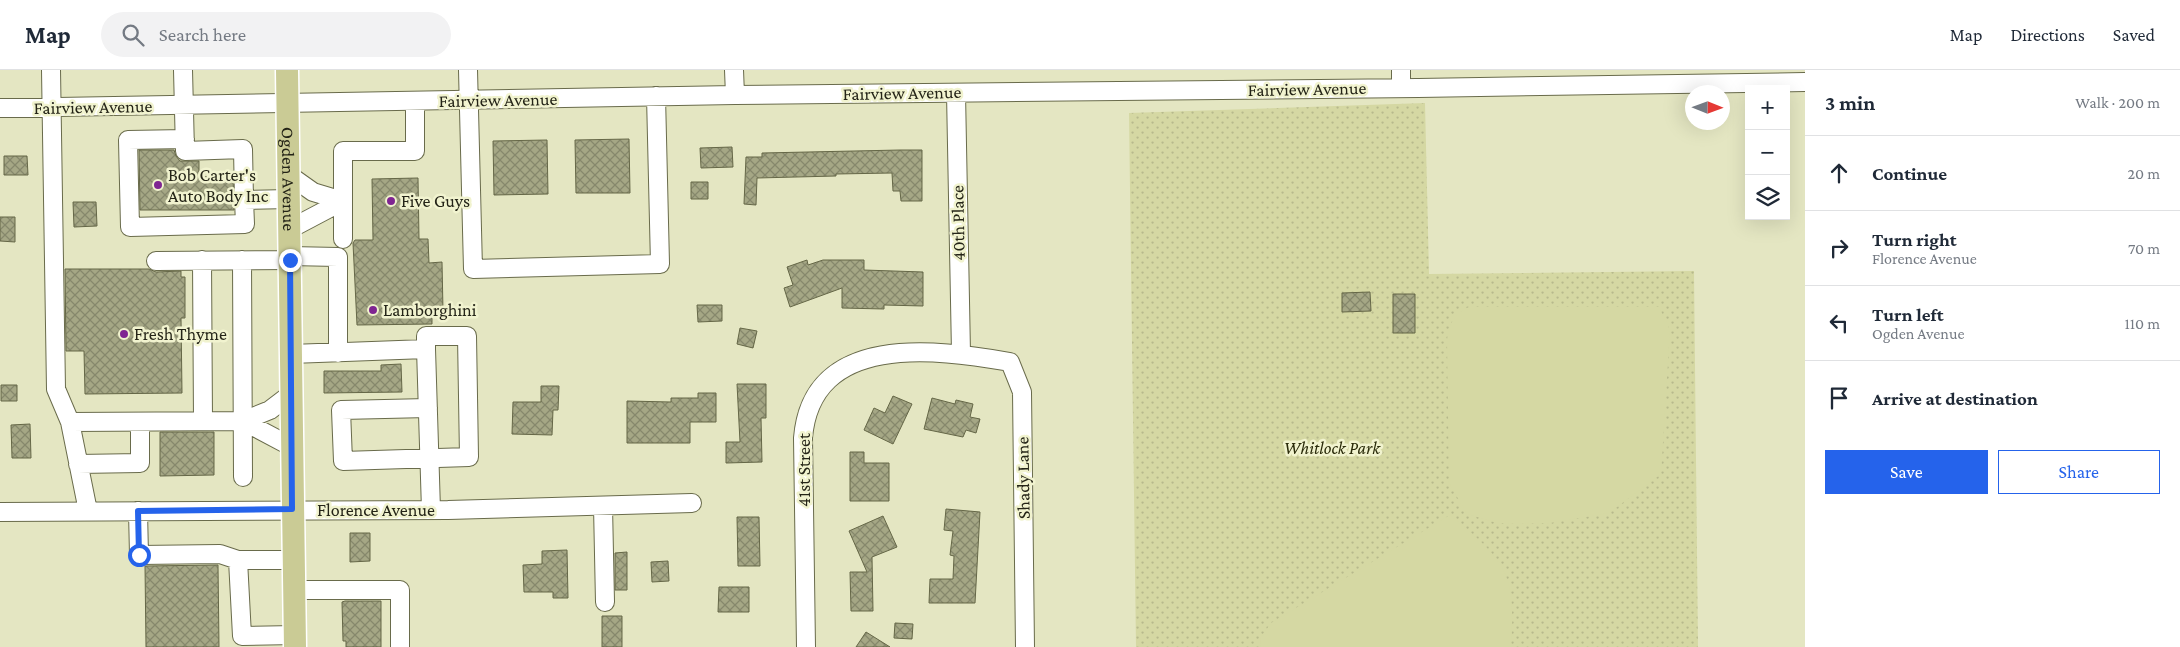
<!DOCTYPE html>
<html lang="en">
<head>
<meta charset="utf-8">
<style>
	:root { --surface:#fff; --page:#f2f2f3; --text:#1f2937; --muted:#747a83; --line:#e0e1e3; --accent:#2563eb }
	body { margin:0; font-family:"Crimson Pro",serif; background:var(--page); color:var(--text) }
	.controls { position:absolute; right:15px; top:15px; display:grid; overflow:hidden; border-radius:0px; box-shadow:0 5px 20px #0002 }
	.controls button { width:45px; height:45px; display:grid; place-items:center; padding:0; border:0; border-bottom:1px solid var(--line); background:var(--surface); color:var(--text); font:25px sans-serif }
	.compass { position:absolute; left:1685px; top:15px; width:45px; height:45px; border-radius:50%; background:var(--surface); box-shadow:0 5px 20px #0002; rotate:91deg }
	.stop { position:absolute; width:15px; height:15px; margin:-11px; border:4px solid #2563eb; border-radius:50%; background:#fff }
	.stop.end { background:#2563eb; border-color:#fff; box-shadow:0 1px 5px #0008 }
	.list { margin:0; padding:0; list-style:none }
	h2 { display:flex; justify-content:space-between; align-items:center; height:65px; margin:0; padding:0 20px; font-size:21px }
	h2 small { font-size:16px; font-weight:400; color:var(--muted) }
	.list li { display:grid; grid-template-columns:32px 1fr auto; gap:15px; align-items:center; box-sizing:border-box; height:75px; padding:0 20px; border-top:1px solid var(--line) }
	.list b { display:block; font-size:19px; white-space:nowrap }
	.list p { margin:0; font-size:16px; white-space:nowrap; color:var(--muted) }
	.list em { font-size:16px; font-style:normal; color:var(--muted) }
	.actions { display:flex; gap:10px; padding:15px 20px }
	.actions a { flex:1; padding:11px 0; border:1px solid var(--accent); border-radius:0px; text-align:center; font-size:18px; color:var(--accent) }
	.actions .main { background:var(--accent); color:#fff }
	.icon { flex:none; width:28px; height:28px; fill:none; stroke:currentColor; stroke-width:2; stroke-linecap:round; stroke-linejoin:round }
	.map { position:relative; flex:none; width:1805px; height:577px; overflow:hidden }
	header { display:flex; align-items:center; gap:30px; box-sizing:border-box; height:70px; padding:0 25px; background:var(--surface); border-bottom:1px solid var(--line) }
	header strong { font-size:24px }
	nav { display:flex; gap:28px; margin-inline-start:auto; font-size:18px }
	.search { width:350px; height:45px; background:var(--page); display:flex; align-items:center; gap:12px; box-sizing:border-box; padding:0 18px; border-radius:28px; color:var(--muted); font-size:19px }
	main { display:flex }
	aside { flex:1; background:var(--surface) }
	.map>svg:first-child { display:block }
</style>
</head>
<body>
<header>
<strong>Map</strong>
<div class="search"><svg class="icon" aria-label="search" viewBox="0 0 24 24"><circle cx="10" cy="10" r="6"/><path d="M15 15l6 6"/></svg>Search here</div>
<nav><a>Map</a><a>Directions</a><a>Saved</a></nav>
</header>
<main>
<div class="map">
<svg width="1805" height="577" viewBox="0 0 1805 577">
	<defs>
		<pattern id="grass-dots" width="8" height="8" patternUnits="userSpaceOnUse" patternTransform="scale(1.25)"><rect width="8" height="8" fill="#d5d8a3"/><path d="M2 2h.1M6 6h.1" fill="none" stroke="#b7b98c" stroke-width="1.8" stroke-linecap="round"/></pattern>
		<pattern id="building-cross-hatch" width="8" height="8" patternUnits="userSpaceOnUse" patternTransform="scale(1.25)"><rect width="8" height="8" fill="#a5a785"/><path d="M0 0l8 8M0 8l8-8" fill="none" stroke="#86886c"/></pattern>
	</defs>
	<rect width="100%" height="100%" fill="#e4e6c2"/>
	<path fill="url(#grass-dots)" d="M1425 33 1429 204 1694 201 1698 577H1136L1129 43Z"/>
	<path fill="#d5d8a3" d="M1469 237H1659L1670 260 1661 404 1609 443 1550 453 1517 454 1497 453 1467 444 1449 413 1447 272C1448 256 1453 244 1469 237Z
		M1450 445C1507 492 1516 503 1511 577H1260L1261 567 1271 553Z"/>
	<path fill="url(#building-cross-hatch)" stroke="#656747" d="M629 69 630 123H576L575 70Z
		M547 70 548 124 494 125 493 71Z
		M732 77 733 97 701 98 700 78Z
		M139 80H174L176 86 180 91H199V107L233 106 234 140H140Z
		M900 80H922V131H901L900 121H893L892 103 836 104V106L757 108 756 135 744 134 746 87H762V83Z
		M4 86H27L28 105H4Z
		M418 108 419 169H428L429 193 442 192 443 241H432V254L357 255 353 173 355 170H373L372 109Z
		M691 112H708V129H691Z
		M73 132H96L97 156 74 157Z
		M0 147H15V172L0 171Z
		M807 190 808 195 823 190H864V200L923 202V236L884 235V239L842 238V218L790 237 784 218 793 215 787 197Z
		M65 199H149L156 202 181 201V207H185V248H181L182 323 85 324 84 281H66Z
		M1370 222 1371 241 1342 242V223Z
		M1393 224H1415V263H1393Z
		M697 235H722V251L698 252Z
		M740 258 757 261 753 278 737 274Z
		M401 294 402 322 324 323V301H381V295Z
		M737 314H766V348H761L762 392 726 393V372H740Z
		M1 315H17V331H1Z
		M541 316H559L558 340H553L552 365 512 364 513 332H541Z
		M698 323H716V352H690V373H627V331L671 332V328H698Z
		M893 326 912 334 893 374 864 360 874 338 885 343Z
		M932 328 955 334 956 330 973 334 970 347 980 349 976 363 966 360 963 367 924 359Z
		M30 354 31 388H12L11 355Z
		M160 362H214V405L160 406Z
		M850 382H864V393H889V431H850Z
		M946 439 980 442 975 533H929L930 509H953L954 486 950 485 953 461 944 460Z
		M883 446 897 477 872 487 873 541H851L850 502H867L849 461Z
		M737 447H759L760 496H738Z
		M350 463H370V491L350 492Z
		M567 480 568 528H553V522H524L523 495 542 494V481Z
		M627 482V520H615V483Z
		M668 491 669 511 652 512 651 492Z
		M218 495 219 577H146L145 496Z
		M719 517H749V542H718Z
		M345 531H381V577H346V571H343L342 532Z
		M602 546H622V577H602Z
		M895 553 913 554 912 569 894 568Z
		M866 562 890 577H856Z"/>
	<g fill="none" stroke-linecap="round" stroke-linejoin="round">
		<defs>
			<path id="minor" d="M51 0 56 319 70 352 88 441
				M183 0 185 81 243 79 244 130 289 129
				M468 0 473 199 660 194 656 26
				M734 0 735 25
				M1401 0V18
				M956 23 961 283
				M0 38 735 25 1418 18 1805 12
				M185 69 128 70 130 157 245 154 244 130
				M289 105 313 122 343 131
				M290 159 343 131
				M343 169V81H415V31
				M290 186 338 187V283
				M202 190 203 351
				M242 190 243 407
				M156 191 290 190
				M426 279V266H467L469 387 343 391 341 340 428 338
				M291 284 426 279 431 440
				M243 351 292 377
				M70 352 243 351 270 340 291 324
				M78 394 140 393V352
				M603 436 605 532
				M138 441 139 485 220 484 238 490
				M0 442 448 440 692 433
				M293 490H238L242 566 295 565
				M294 520H400V577
				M806 577 803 368C812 262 935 279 1010 292L1022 322 1025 577"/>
			<g id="major">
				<path id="s1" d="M287 0 295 577"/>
			</g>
		</defs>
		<use href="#minor" stroke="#696b4b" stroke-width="20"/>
		<use href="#major" stroke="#fff" stroke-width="25"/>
		<use href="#minor" stroke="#fff" stroke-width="18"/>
		<use href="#major" stroke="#cacb95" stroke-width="22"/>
	</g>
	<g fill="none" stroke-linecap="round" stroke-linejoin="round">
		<path stroke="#2563eb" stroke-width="6" d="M139 485 138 441 292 439 290 190"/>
	</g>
	<g fill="#7f2592" stroke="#f1f3cf" stroke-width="2">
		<circle cx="158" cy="115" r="5"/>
		<circle cx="391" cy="131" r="5"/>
		<circle cx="373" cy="240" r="5"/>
		<circle cx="124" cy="264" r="5"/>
	</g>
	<g text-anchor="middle" stroke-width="5" stroke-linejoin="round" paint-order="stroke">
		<g font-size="18" fill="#242417" stroke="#f1f3cf">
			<text transform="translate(1307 19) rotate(-1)" y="6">Fairview Avenue</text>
			<text transform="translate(902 23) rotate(-1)" y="6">Fairview Avenue</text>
			<text transform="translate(498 30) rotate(-1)" y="6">Fairview Avenue</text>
			<text transform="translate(93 37) rotate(-1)" y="6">Fairview Avenue</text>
			<text dy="6" stroke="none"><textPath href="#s1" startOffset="109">Ogden Avenue</textPath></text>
			<text transform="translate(958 153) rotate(-91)" y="6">40th Place</text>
			<text transform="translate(804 400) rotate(-90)" y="6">41st Street</text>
			<text transform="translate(1023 408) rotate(-91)" y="6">Shady Lane</text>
			<text x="376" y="446">Florence Avenue</text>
		</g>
		<g font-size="18" fill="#242417" stroke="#f1f3cf" text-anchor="start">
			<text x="168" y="111">Bob Carter's<tspan x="168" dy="21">Auto Body Inc</tspan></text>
			<text x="401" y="137">Five Guys</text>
			<text x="383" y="246">Lamborghini</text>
			<text x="134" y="270">Fresh Thyme</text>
		</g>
		<g font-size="18" font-style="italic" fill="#2a2b0a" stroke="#f1f3cf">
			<text x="1332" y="384">Whitlock Park</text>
		</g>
	</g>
</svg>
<div class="controls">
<button>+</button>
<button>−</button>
<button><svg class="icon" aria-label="layers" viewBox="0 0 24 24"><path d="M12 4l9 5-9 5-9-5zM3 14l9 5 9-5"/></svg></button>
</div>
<svg class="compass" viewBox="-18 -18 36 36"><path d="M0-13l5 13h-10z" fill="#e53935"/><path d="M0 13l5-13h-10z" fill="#747a83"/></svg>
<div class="stop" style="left:139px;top:485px"></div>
<div class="stop end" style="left:290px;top:190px"></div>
</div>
<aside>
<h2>3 min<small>Walk · 200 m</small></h2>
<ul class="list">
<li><svg class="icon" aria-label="ahead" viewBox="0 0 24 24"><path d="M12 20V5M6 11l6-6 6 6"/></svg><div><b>Continue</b></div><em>20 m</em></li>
<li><svg class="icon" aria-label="right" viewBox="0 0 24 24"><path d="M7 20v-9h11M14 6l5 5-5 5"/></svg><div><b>Turn right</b><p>Florence Avenue</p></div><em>70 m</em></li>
<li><svg class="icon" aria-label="left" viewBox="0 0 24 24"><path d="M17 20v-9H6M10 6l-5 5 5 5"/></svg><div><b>Turn left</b><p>Ogden Avenue</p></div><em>110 m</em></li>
<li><svg class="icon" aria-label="arrive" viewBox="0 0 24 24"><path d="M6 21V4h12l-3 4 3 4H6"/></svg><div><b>Arrive at destination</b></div></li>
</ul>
<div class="actions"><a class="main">Save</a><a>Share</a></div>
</aside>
</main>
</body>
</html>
